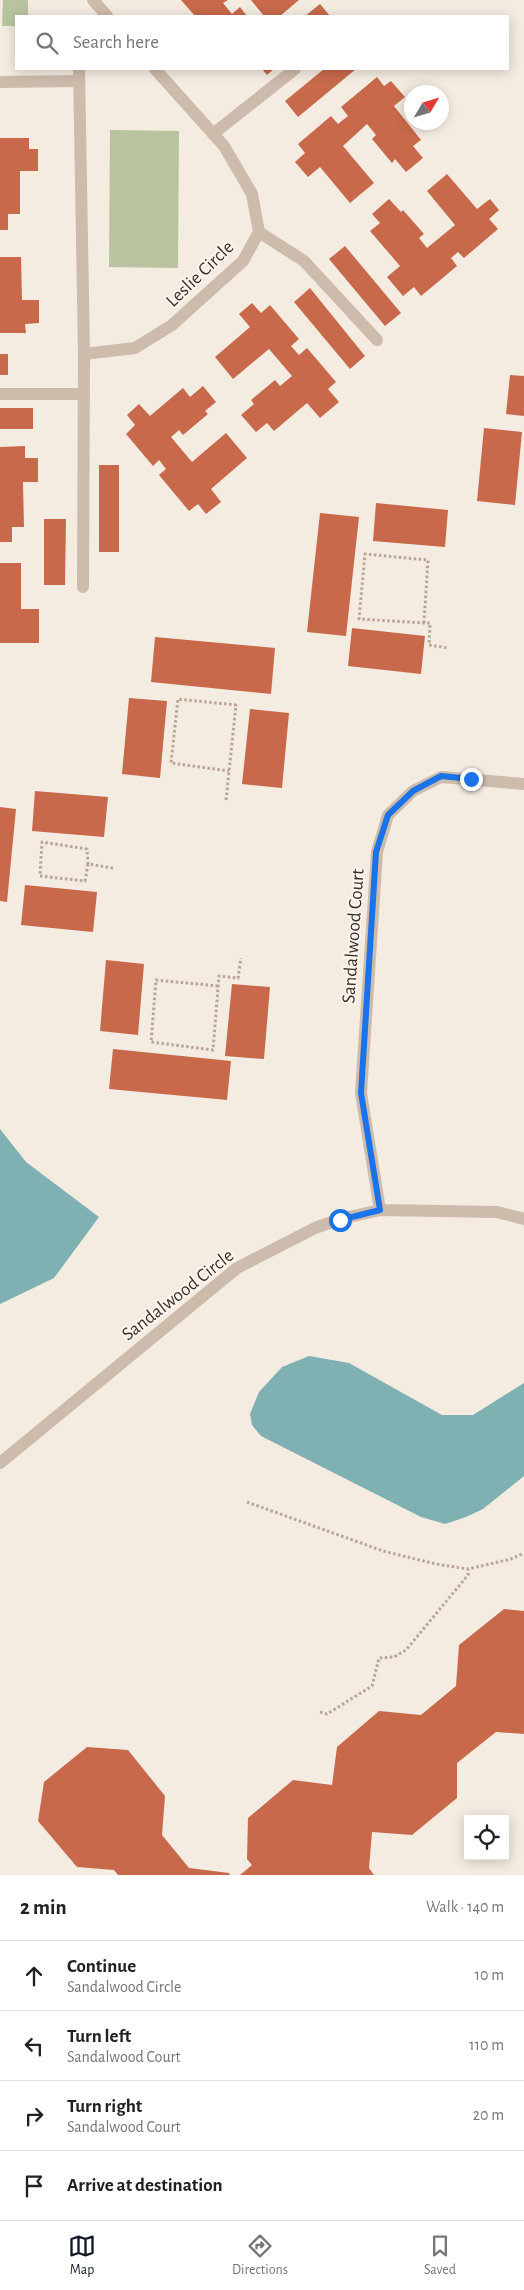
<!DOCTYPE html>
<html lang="en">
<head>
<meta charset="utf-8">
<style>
	:root { --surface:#fff; --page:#f2f2f2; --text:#202124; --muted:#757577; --line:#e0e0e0; --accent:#111827 }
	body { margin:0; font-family:"Alegreya Sans",sans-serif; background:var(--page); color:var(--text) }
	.controls { position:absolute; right:15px; bottom:15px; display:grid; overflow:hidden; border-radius:0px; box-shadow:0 2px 12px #0003 }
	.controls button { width:45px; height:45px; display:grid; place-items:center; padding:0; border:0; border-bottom:1px solid var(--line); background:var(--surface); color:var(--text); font:25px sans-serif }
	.compass { position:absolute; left:404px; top:85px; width:45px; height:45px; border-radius:50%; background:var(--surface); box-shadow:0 2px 12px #0003; rotate:52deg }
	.stop { position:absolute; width:15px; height:15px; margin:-11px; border:4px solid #1a73e8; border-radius:50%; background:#fff }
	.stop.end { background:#1a73e8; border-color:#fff; box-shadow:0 1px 5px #0008 }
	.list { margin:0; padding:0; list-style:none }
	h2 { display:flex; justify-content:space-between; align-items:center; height:65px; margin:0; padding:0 20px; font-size:21px }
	h2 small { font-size:16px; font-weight:400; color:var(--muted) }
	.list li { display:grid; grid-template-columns:32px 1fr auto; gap:15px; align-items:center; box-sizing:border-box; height:70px; padding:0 20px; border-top:1px solid var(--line) }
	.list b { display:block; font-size:19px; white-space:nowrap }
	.list p { margin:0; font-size:16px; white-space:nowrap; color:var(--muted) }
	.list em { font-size:16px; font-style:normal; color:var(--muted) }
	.icon { flex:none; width:28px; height:28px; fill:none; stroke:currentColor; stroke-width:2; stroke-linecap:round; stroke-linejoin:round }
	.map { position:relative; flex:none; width:524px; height:1875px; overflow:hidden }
	.search { position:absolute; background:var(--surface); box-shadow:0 2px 12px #0003; left:15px; right:15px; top:15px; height:55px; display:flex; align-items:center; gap:12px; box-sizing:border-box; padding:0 18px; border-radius:0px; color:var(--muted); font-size:19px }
	.sheet { height:345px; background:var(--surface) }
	nav { display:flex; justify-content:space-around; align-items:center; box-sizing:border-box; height:70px; border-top:1px solid var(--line); background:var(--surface); font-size:14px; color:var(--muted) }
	nav a { display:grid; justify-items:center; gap:2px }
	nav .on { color:var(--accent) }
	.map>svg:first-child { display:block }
</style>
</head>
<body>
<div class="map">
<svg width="524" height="1875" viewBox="0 0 524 1875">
	<rect width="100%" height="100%" fill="#f4ebe1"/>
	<path fill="#b8c4a0" d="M3 0H28V16H16V26H2Z
		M110 130 179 131 178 268 109 267Z"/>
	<path fill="#7fb0b2" d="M0 1129 26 1162 99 1217 54 1278 0 1304Z
		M309 1356 349 1363 442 1415H473L524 1383V1476L483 1509 466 1517 445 1524 421 1517 261 1436 252 1425 250 1414 259 1392 282 1367Z"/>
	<path fill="#c8694b" d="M181 0H228L223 3 232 14 240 7 247 16H195Z
		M251 0H299L280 16H264Z
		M320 4 330 16H305Z
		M262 69H274L267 75Z
		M324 69H356L298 117 285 101Z
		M377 77 384 86 391 81 405 97 394 106 421 140 413 146 423 158 406 172 395 159 392 163 372 139 376 135 367 124 343 146 374 183 350 203 320 167 308 177 295 162 305 153 298 144 331 116 338 124 348 116 341 107Z
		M0 138H29V149H38V171H20V214H8V230H0Z
		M447 174 477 209 490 199 499 210 489 219 498 229 464 258 458 252 451 258 457 266 421 296 414 287 403 296 387 277 400 266 370 231 380 223 372 214 389 199 401 212 403 210 424 234 419 238 427 248 455 225 427 191Z
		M345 246 401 313 385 326 329 259Z
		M0 257H21L22 300H39V323L25 324 26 333H0Z
		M310 288 365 356 350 369 294 302Z
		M252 303 261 313 270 305 299 339 291 346 299 355 307 348 336 382 328 389 339 402 320 418 307 403 274 431 267 423 256 432 241 415 254 404 251 400 275 380 280 386 292 376 269 349 233 379 215 357 250 327 239 314Z
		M0 354H8V375H0Z
		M510 375 524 376V416L506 414Z
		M203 386 216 402 205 411 208 414 183 435 179 430 171 437 192 462 226 433 247 458 211 489 221 502 206 514 198 504 189 511 159 475 166 469 159 460 153 466 126 434 135 425 127 415 139 404 150 416 183 388 190 397Z
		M0 408H33V429H0Z
		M484 428 522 432 515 505 477 501Z
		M25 446V458H38V482H23L24 527H12V542H0V447Z
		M99 465H119V552H99Z
		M376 503 448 510 445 547 373 541Z
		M320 513 359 517 346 636 307 632Z
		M44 519H66L65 585H44Z
		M0 563H21V609H39V643H0Z
		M352 628 425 636 421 674 348 666Z
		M155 637 275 648 271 694 151 682Z
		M129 698 167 701 160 778 122 774Z
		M250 709 289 713 282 788 242 784Z
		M35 791 108 797 104 837 32 831Z
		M0 807 16 809 7 902 0 901Z
		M25 885 97 892 93 932 21 925Z
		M106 960 144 964 138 1035 100 1031Z
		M232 984 270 987 264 1059 225 1056Z
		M113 1049 231 1061 227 1100 109 1089Z
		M504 1609 524 1611V1734L496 1732 457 1763V1798L412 1835 372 1832 369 1868 374 1875H240L252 1865 247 1859 248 1818 293 1780 332 1785 337 1747 379 1711 421 1715 456 1686 459 1645Z
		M87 1747 128 1750 165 1796 162 1835 189 1868 229 1873 230 1875H118L114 1870 77 1867 38 1821 44 1782Z"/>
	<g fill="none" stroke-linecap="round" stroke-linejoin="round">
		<path stroke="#b9a596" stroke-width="3" stroke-dasharray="2.5 2.5" stroke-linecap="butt" d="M424 623 428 560 365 554 359 619 424 623H430L429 645 448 648
			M226 800 236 705 178 699 171 763 229 771
			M88 864 85 881 40 876 42 842 87 849 88 864 113 868
			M218 986 156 980 151 1042 213 1050 219 976 238 978 241 958
			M247 1502 383 1551 436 1564 468 1569 511 1559 524 1553
			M320 1712 327 1714 372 1686 379 1658 394 1657 406 1650 468 1575V1569"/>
		<path stroke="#cdbbac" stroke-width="12" d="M0 82 79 81
			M213 134 295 69
			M259 232 304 261 377 340
			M0 394H84"/>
		<path stroke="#cdbbac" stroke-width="12" d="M93 0 107 16
			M79 69 84 354 83 587
			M84 354 135 348 172 325 243 261 259 232 252 194 224 146 155 69
			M380 1210 361 1093 377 852 388 815 413 791 441 777 524 784
			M0 1463 237 1268 315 1228 340 1219 380 1210 497 1212 524 1219"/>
	</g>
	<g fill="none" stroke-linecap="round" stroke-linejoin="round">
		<path stroke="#1a73e8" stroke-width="6" d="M340 1220 380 1210 361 1093 376 852 388 815 413 791 441 776 471 779"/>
	</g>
	<g text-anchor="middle" stroke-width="4" stroke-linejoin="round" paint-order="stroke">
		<g font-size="19" fill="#3b302b" stroke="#fbf5ee">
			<text transform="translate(199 273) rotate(-44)" y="7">Leslie Circle</text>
			<text transform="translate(352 936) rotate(-86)" y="7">Sandalwood Court</text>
			<text transform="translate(177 1294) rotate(-38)" y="7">Sandalwood Circle</text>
		</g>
	</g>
</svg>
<div class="controls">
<button><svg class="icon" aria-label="locate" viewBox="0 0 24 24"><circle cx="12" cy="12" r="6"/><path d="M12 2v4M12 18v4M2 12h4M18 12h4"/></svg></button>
</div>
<svg class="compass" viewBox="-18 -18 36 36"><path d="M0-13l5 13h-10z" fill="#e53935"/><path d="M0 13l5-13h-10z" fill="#757577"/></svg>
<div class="stop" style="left:340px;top:1220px"></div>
<div class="stop end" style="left:471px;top:779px"></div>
<div class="search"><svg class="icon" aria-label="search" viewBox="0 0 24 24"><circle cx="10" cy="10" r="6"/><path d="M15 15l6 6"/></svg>Search here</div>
</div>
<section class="sheet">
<h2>2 min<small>Walk · 140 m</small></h2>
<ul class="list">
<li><svg class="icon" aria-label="ahead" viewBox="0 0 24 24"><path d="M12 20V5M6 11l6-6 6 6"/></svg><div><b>Continue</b><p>Sandalwood Circle</p></div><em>10 m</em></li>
<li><svg class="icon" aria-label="left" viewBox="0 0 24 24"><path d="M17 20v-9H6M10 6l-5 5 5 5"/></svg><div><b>Turn left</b><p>Sandalwood Court</p></div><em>110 m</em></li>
<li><svg class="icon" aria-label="right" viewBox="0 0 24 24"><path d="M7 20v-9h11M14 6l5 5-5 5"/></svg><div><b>Turn right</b><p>Sandalwood Court</p></div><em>20 m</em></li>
<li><svg class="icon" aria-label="arrive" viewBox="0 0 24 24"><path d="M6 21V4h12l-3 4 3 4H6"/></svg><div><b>Arrive at destination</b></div></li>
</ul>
</section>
<nav>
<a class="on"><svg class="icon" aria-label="map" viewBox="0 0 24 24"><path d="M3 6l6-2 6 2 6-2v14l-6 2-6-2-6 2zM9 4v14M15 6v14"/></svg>Map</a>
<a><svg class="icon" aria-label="directions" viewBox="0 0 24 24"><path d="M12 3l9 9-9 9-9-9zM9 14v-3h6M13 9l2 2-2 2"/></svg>Directions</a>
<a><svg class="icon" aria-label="saved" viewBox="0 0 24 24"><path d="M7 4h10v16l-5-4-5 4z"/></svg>Saved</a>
</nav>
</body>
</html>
